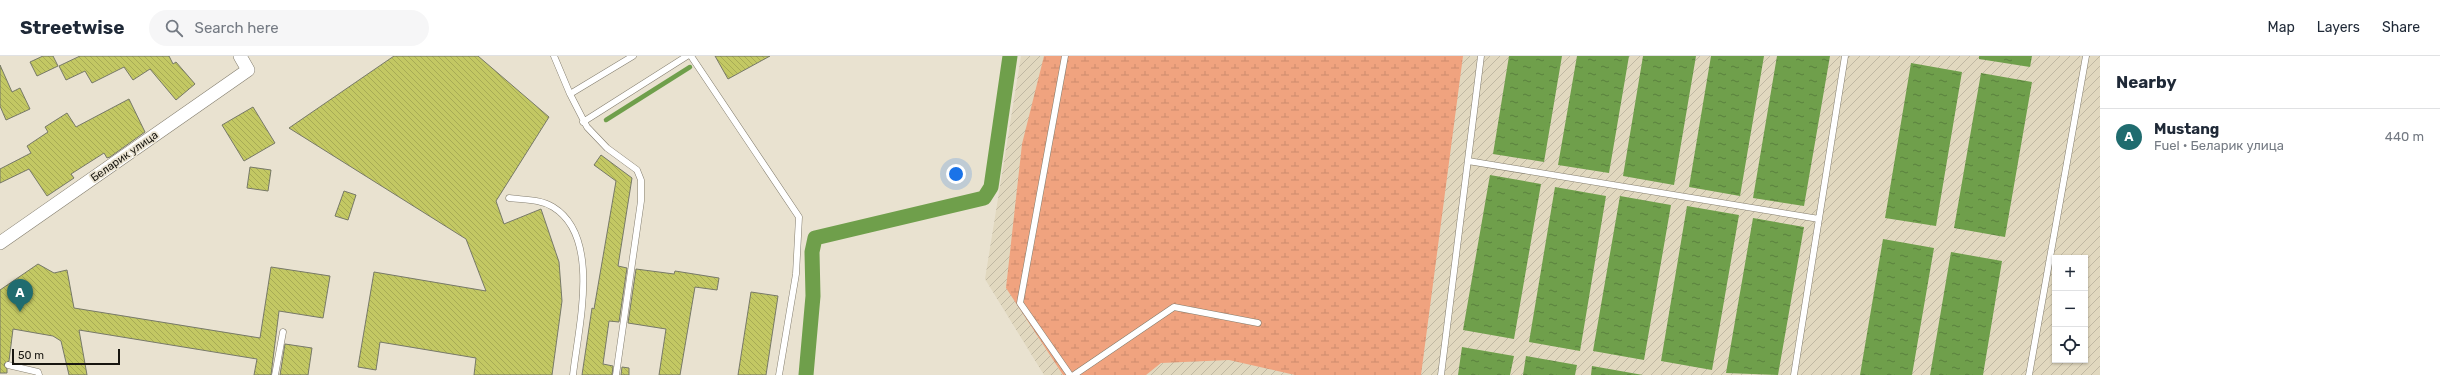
<!DOCTYPE html>
<html lang="en">
<head>
<meta charset="utf-8">
<style>
	:root { --surface:#fff; --page:#f6f6f7; --text:#1f2937; --muted:#747a83; --line:#e0e1e3; --accent:#206c6f }
	body { margin:0; font-family:Rubik,sans-serif; background:var(--page); color:var(--text) }
	.controls { position:absolute; right:12px; bottom:12px; display:grid; overflow:hidden; border-radius:0px; box-shadow:0 1px 3px #0004 }
	.controls button { width:36px; height:36px; display:grid; place-items:center; padding:0; border:0; border-bottom:1px solid var(--line); background:var(--surface); color:var(--text); font:20px sans-serif }
	.scale { position:absolute; left:12px; bottom:10px; width:108px; box-sizing:border-box; padding-left:4px; border:2px solid #17150f; border-top:0; font-size:11px; line-height:14px; white-space:nowrap; color:#17150f; -webkit-text-stroke:3px #e9e2d0; paint-order:stroke }
	.you { position:absolute; left:956px; top:118px; width:14px; height:14px; margin:-10px; border:3px solid #fff; border-radius:50%; background:#1a73e8; box-shadow:0 0 0 6px #1a73e833 }
	.badge { display:grid; place-items:center; width:26px; height:26px; border-radius:50%; background:var(--accent); color:#fff; font-size:13px; font-weight:700 }
	.pin { position:absolute; translate:-50% -33px; filter:drop-shadow(0 1px 2px #0008) }
	.pin::after { content:''; position:absolute; top:21px; width:14px; height:12px; background:inherit; clip-path:polygon(0 0,100% 0,50% 100%) }
	.list { margin:0; padding:0; list-style:none }
	h2 { display:flex; justify-content:space-between; align-items:center; height:52px; margin:0; padding:0 16px; font-size:17px }
	h2 small { font-size:13px; font-weight:400; color:var(--muted) }
	.list li { display:grid; grid-template-columns:26px 1fr auto; gap:12px; align-items:center; box-sizing:border-box; height:56px; padding:0 16px; border-top:1px solid var(--line) }
	.list b { display:block; font-size:15px; white-space:nowrap }
	.list p { margin:0; font-size:13px; white-space:nowrap; color:var(--muted) }
	.list em { font-size:13px; font-style:normal; color:var(--muted) }
	.icon { flex:none; width:22px; height:22px; fill:none; stroke:currentColor; stroke-width:2; stroke-linecap:round; stroke-linejoin:round }
	.map { position:relative; flex:none; width:2100px; height:319px; overflow:hidden }
	header { display:flex; align-items:center; gap:24px; box-sizing:border-box; height:56px; padding:0 20px; background:var(--surface); border-bottom:1px solid var(--line) }
	header strong { font-size:19px }
	nav { display:flex; gap:22px; margin-inline-start:auto; font-size:14px }
	.search { width:280px; height:36px; background:var(--page); display:flex; align-items:center; gap:10px; box-sizing:border-box; padding:0 14px; border-radius:22px; color:var(--muted); font-size:15px }
	main { display:flex }
	aside { flex:1; background:var(--surface) }
	.map>svg:first-child { display:block }
</style>
</head>
<body>
<header>
<strong>Streetwise</strong>
<div class="search"><svg class="icon" aria-label="search" viewBox="0 0 24 24"><circle cx="10" cy="10" r="6"/><path d="M15 15l6 6"/></svg>Search here</div>
<nav><a>Map</a><a>Layers</a><a>Share</a></nav>
</header>
<main>
<div class="map">
<svg width="2100" height="319" viewBox="0 0 2100 319">
	<defs>
		<pattern id="industrial-furrows" width="10" height="10" patternUnits="userSpaceOnUse"><rect width="10" height="10" fill="#e1d8bf"/><path d="M-1 1l2-2M0 10L10 0M9 11l2-2" fill="none" stroke="#c0b8a3"/></pattern>
		<pattern id="wetland-marsh" width="20" height="14" patternUnits="userSpaceOnUse"><rect width="20" height="14" fill="#f0a37f"/><path d="M1 5h8M5 5V1M11 12h8M15 12V8" fill="none" stroke="#cd8b6d"/></pattern>
		<pattern id="water-ripples" width="26" height="14" patternUnits="userSpaceOnUse"><rect width="26" height="14" fill="#6f9f4b"/><path d="M2 4q2-2 4 0t4 0M15 11q2-2 4 0t4 0" fill="none" stroke="#5a803d"/></pattern>
		<pattern id="building-back-hatch" width="6" height="6" patternUnits="userSpaceOnUse"><rect width="6" height="6" fill="#c3c863"/><path d="M-1 5l2 2M0 0l6 6M5-1l2 2" fill="none" stroke="#a7ab55"/></pattern>
	</defs>
	<rect width="100%" height="100%" fill="#e9e2d0"/>
	<path fill="url(#industrial-furrows)" fill-rule="evenodd" d="M1021 0H2100V319H1044L985 223ZM2055 202H2085V304H2055Z"/>
	<path fill="url(#wetland-marsh)" d="M1044 0H1463L1421 319H1295L1229 304 1161 307 1146 319H1063L1006 232 1022 88Z"/>
	<path fill="url(#water-ripples)" d="M1509 0H1562L1544 106 1493 98Z
		M1577 0H1629L1609 117 1558 109Z
		M1643 0H1696L1674 129 1623 120Z
		M1711 0H1764L1740 140 1689 131Z
		M1777 0H1830L1804 150 1753 142Z
		M1979 0H2032L2030 11 1979 3Z
		M1911 7 1962 16 1936 170 1885 162Z
		M1981 17 2032 26 2005 181 1954 172Z
		M1490 119 1541 128 1514 283 1463 274Z
		M1555 131 1606 140 1580 295 1529 286Z
		M1620 140 1671 149 1644 304 1593 295Z
		M1687 150 1739 159 1712 314 1661 305Z
		M1753 162 1804 171 1778 319 1726 317Z
		M1883 183 1934 192 1912 319H1860Z
		M1951 196 2002 205 1983 319H1930Z
		M1462 291 1514 300 1510 319H1458Z
		M1526 300 1577 309 1575 319H1523Z
		M1592 310 1643 319H1591Z"/>
	<g fill="none" stroke-linecap="round" stroke-linejoin="round">
		<path stroke="#6f9f4b" stroke-width="4.5" d="M606 64 690 11"/>
		<path stroke="#6f9f4b" stroke-width="15" d="M806 319 813 240 812 196 815 182 984 142 991 131 1010 0"/>
	</g>
	<path fill="url(#building-back-hatch)" stroke="#777968" d="M43 0H53L58 10 37 20 30 6Z
		M80 0H169L173 8 176 6 195 28 176 44 150 13 133 24 124 11 92 27 85 15 66 24 59 10Z
		M394 0H478L549 61 496 145 504 168 541 153 559 206 562 245 552 319H474L476 302 380 286 376 314 358 311 374 216 486 235 466 183 289 72Z
		M715 0H770L728 23Z
		M0 9 12 36 20 32 30 53 6 64 0 50Z
		M129 43 145 76 110 101 107 102 104 97 71 118 74 122 47 140 29 113 0 127V113L31 97 27 90 48 76 45 71 67 57 76 71Z
		M253 51 275 87 244 105 222 69Z
		M601 99 632 122 618 210 627 212 619 266 609 265 603 308 613 310 612 319H582L592 252 594 253 616 125 594 109Z
		M250 111 271 114 268 135 247 132Z
		M344 135 356 139 348 164 335 160Z
		M38 208 54 217 67 214 74 252 260 282 271 211 330 220 323 262 279 255 271 319H254L257 303 79 274 87 319H69L61 285 53 280 13 273 9 305 4 308 7 313V317H0V234Z
		M636 213 674 218 675 215 719 222 717 234 695 231 680 319H659L666 273 628 267Z
		M751 236 778 240 766 319H738Z
		M285 288 312 292 308 319H280Z
		M622 311 629 312V319H621Z"/>
	<g fill="none" stroke-linecap="round" stroke-linejoin="round">
		<defs>
			<path id="service" d="M554 0 570 38
				M691 0 799 161 796 218 779 319
				M1065 0 1020 247 1070 319
				M583 66 687 0
				M1468 105 1819 163
				M509 142C524 144 540 143 553 151 602 181 578 272 573 319
				M8 309 38 316 39 319
				M275 319 283 276
				M616 319 641 145V124L637 114 607 92 587 71 570 38 633 0
				M1074 319 1174 251 1258 267
				M1441 319 1481 0
				M1794 319 1845 0
				M2029 319 2086 0"/>
			<path id="minor" d="M0 187 248 14 240 0"/>
		</defs>
		<use href="#service" stroke="#827c6d" stroke-width="7"/>
		<use href="#minor" stroke="#827c6d" stroke-width="14"/>
		<use href="#service" stroke="#fff" stroke-width="6"/>
		<use href="#minor" stroke="#fff" stroke-width="13"/>
	</g>
	<g text-anchor="middle" stroke-width="3.5" stroke-linejoin="round" paint-order="stroke">
		<g font-size="11" fill="#17150f" stroke="#e9e2d0">
			<text transform="translate(124 100) rotate(-35)" y="4">Беларик улица</text>
		</g>
	</g>
</svg>
<div class="controls">
<button>+</button>
<button>−</button>
<button><svg class="icon" aria-label="locate" viewBox="0 0 24 24"><circle cx="12" cy="12" r="6"/><path d="M12 2v4M12 18v4M2 12h4M18 12h4"/></svg></button>
</div>
<div class="scale">50 m</div>
<div class="you"></div>
<div class="pin badge" style="left:20px;top:256px">A</div>
</div>
<aside>
<h2>Nearby<small></small></h2>
<ul class="list">
<li><span class="badge">A</span><div><b>Mustang</b><p>Fuel · Беларик улица</p></div><em>440 m</em></li>
</ul>
</aside>
</main>
</body>
</html>
